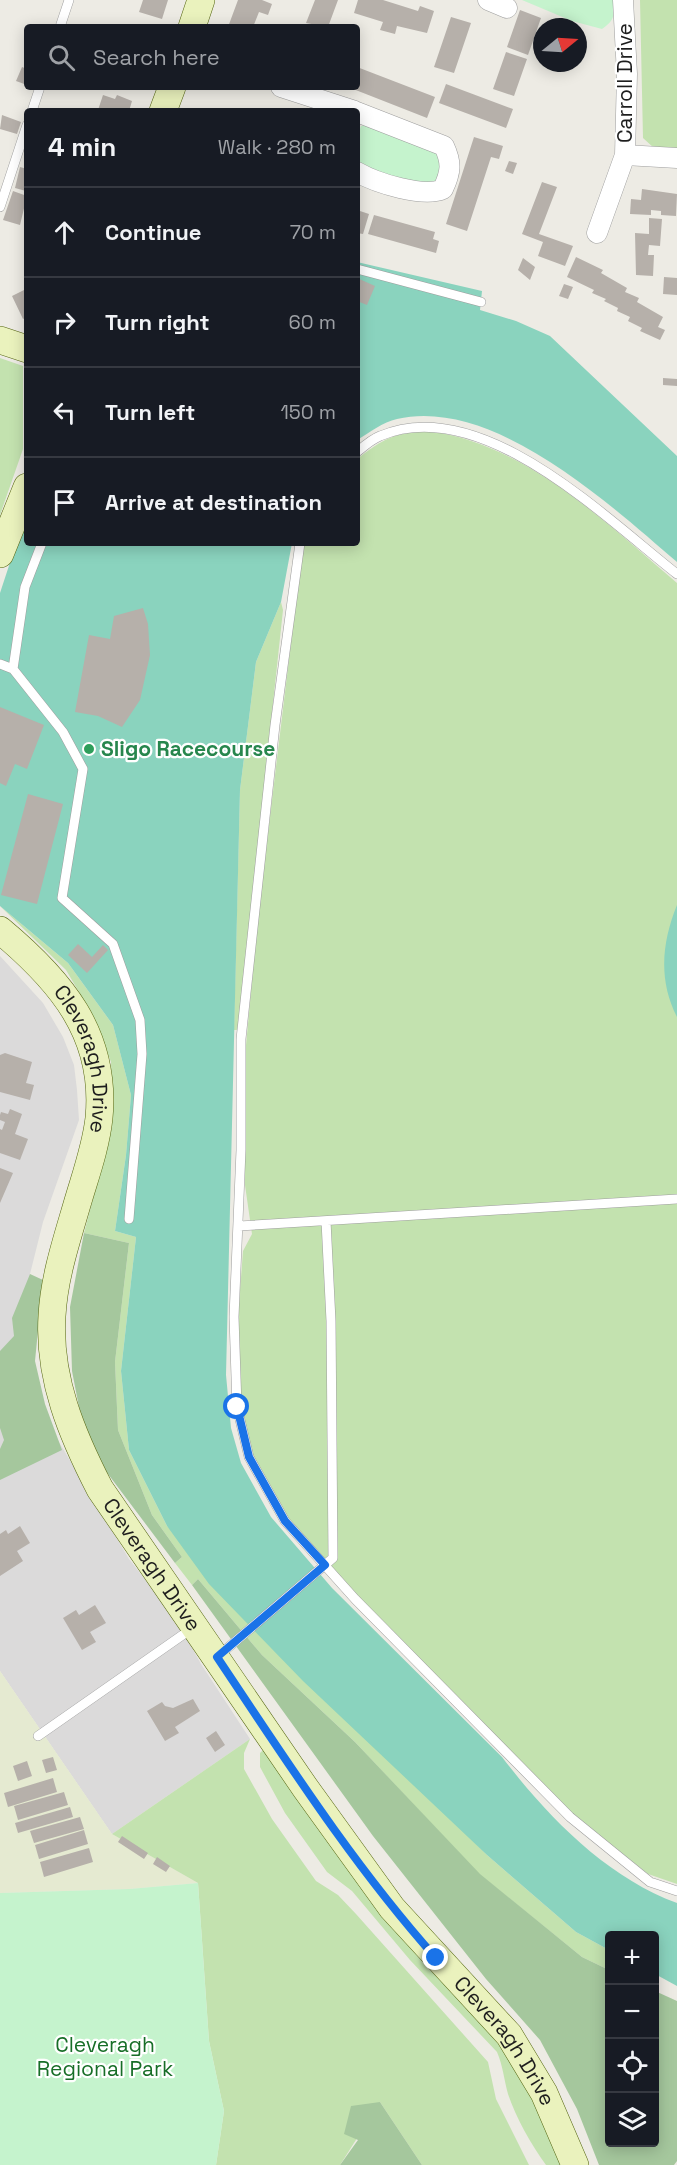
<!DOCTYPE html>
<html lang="en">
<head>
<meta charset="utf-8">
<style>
	:root { --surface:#171b24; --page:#20242c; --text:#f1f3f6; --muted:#9ea1a6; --line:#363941 }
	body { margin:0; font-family:"Space Grotesk",sans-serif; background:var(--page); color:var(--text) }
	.controls { position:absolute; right:18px; bottom:18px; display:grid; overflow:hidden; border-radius:6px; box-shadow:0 3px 15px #0003 }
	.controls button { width:54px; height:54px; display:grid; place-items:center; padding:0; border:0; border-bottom:2px solid var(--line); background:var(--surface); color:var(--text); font:30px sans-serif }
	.compass { position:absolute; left:533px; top:18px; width:54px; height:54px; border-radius:50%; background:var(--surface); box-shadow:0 3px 15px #0003; rotate:72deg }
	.stop { position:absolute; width:18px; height:18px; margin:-14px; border:4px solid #1a73e8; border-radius:50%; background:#fff }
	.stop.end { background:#1a73e8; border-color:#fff; box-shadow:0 2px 6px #0008 }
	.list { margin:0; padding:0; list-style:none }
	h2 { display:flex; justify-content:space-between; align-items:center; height:78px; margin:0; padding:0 24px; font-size:26px }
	h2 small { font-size:20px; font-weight:400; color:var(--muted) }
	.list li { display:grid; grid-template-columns:39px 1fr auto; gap:18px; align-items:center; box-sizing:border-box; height:90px; padding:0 24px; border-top:2px solid var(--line) }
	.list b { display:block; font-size:22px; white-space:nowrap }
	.list em { font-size:20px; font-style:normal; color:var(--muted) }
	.icon { flex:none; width:33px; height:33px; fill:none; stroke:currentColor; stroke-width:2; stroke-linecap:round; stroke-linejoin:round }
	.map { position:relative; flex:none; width:677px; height:2165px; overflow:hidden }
	.search { position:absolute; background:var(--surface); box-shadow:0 3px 15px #0003; left:24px; top:24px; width:336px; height:66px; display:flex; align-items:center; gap:15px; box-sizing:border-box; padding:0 21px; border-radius:6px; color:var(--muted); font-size:22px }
	.panel { position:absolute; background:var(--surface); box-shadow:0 3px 15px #0003; left:24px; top:108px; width:336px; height:438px; border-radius:6px }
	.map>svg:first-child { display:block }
</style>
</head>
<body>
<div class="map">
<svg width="677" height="2165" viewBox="0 0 677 2165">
	<rect width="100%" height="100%" fill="#edebe4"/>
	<path fill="#dbdada" d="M0 956 43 1003 63 1037 74 1065 77 1090 79 1120 43 1222 30 1274 27 1347 35 1402 129 1559 176 1619 201 1664 250 1739 112 1834 0 1671Z"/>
	<path fill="#e5ead1" d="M0 1671 112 1834 198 1883 129 1889 0 1893Z"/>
	<path fill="#c3e2af" d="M640 0H677V149L654 148 643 138Z
		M0 358 23 366V449L0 515Z
		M429 431C526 444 605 522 677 583V1884L648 1874 573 1815 341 1579 285 1515 252 1456 240 1406 238 1317 243 1251 252 1234 245 1185V1056L258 916 303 543H357V459C385 438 393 433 429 431Z
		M281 602 283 610 238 1030H234L240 790 256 662Z
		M0 906 68 963 113 1025 131 1095 126 1155 115 1231 136 1237 121 1371 129 1450 167 1526 487 1855 576 1932 609 1950V1970L582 1957 479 1874 355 1742 262 1655 198 1579 192 1585 175 1563 182 1557 152 1515 118 1430 115 1362 129 1243 84 1233 112 1126 111 1062 92 1014 66 970Z
		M250 1739 244 1753V1769L272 1819 316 1881 338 1895 356 1914 488 2062 496 2099 529 2165H422L380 2102 340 2165H216L224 2111 209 2041 198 1883 112 1834Z
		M265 1748 373 1900 427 1968 459 1994 497 2036 535 2103 564 2165H546C531 2144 516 2118 508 2094 504 2080 503 2066 497 2052L410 1960 352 1891 327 1872 285 1813 260 1767V1753Z"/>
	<path fill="#a5c79d" d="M84 1233 129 1243 115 1362 118 1430 152 1515 182 1557 175 1563 96 1458 84 1433 72 1371 70 1307Z
		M30 1274 43 1280 35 1361 45 1404 62 1450 0 1480V1449L4 1440 0 1428V1351L14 1336 12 1318Z
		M198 1579 262 1655 355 1742 480 1874 582 1957 609 1970 610 2142H654L655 1991 677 2001V2161L674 2165H599L577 2109 540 2040 486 1979 373 1836 192 1585Z
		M380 2102 422 2165H340L358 2140 344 2134 351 2106Z"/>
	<path fill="#c5f3cd" d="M522 0H613C616 14 614 21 602 29L572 21Z
		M367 125 438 149 443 160 438 181 421 185 357 165V136L361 126Z
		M198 1883 209 2041 224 2111 216 2165H0V1893L129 1889Z"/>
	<path fill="#8ad3be" d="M357 262 482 291 480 310 516 321 550 336 677 456V562C609 504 494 397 397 419 383 422 369 433 357 440Z
		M27 511V543H292L281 602 256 662 240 790 226 1375 231 1428 241 1463 271 1517 332 1588 502 1757C547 1816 606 1877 677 1903V1986L655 1974 654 1936H610L609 1950 576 1932 487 1855 303 1681 209 1584 167 1526 129 1450 121 1371 136 1237 115 1231 126 1155 131 1095 113 1025 68 963 0 906V593Z
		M677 905V1017C658 980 662 942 677 905Z"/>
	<path fill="#b6b0aa" d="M143 0H168L162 19 139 12Z
		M238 0H262L272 4 268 15 259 12 253 27H228Z
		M315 0H338L328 27 306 23Z
		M358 0H383L418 11 420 6 434 11 427 33 397 26 395 34 380 30 383 22 354 13Z
		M520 10 541 18 528 55 507 47Z
		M451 17 471 23 454 73 434 67Z
		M506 52 527 59 514 96 493 89Z
		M22 67 27 69V85L16 81Z
		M357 67 435 97 427 118 348 87H357Z
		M446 84 513 109 506 128 439 103Z
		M103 95 115 99 117 95 132 101 129 111 98 110Z
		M2 115 21 122 17 134 0 129Z
		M474 137 503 146 499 159 491 157 467 231 446 224Z
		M509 161 517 163 513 174 505 171Z
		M20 167 27 169 26 191 15 188Z
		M542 182 557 187 539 234 573 246 565 266 538 256 543 242 522 234Z
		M642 189 677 194 676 216 661 215V211L651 210V215L630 214 631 199 641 200Z
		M13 191 27 196 20 225 3 220Z
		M357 210 369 214 363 234 357 233Z
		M374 215 435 232 433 239 439 241 436 253 368 234Z
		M649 218 662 219 660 246 649 245 648 255H654L653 276 636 275 635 233 649 234Z
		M576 257 603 270 601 273 627 288 625 292 639 298 637 302 663 317 658 327 665 330 660 340 640 331 642 328 628 321 630 317 617 311 618 308 604 301 606 299 592 293 594 290 567 277Z
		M523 258 535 267 530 280 518 270Z
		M664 277 677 278V295L663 294Z
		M357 278 375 286 367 305 357 301Z
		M564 284 573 287 568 299 559 296Z
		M24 290 27 296V317L23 319 12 296Z
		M663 378 677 379V386L663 385Z
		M143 608 148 624 150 655 140 700 122 727 98 716 75 712 89 635 110 639 114 616Z
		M0 707 44 725 27 769 15 764 6 786 0 783Z
		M28 794 63 804 37 904 1 895Z
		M78 944 92 957 103 945 108 950 87 973 68 955Z
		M5 1053 32 1062 26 1083 34 1085 30 1100 0 1092V1055Z
		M10 1109 22 1114 15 1134 28 1139 20 1160 0 1153V1129L2 1130 5 1122 0 1120V1115L1 1112 8 1114Z
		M0 1168 13 1173 0 1203Z
		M20 1526 30 1543 17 1551 23 1561 0 1576V1534L6 1530 8 1534Z
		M95 1605 106 1623 90 1632 96 1642 82 1650 63 1618 76 1610 79 1615Z
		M193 1699 200 1711 175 1727 179 1733 165 1741 147 1711 162 1702 165 1706 173 1708Z
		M216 1731 225 1745 215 1752 206 1738Z
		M53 1757 57 1770 46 1773 42 1760Z
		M27 1761 32 1776 18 1781 13 1766Z
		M53 1778 57 1792 8 1807 4 1793Z
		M64 1792 68 1805 18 1820 14 1806Z
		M70 1807 73 1817 18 1833 15 1823Z
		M80 1817 84 1829 34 1843 30 1831Z
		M84 1830 88 1844 39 1859 35 1845Z
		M122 1836 148 1853 144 1859 118 1842Z
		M89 1848 93 1862 44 1877 40 1862Z
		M157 1857 170 1866 166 1872 153 1864Z"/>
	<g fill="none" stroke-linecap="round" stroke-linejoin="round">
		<defs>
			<path id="lane" d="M60 27 69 0
				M32 111 40 87
				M0 207 27 125
				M357 269 481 302
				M357 452C364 446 372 439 380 436 481 393 604 517 677 574
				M300 543 275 725 241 1039V1150L234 1317 237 1407 249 1457 285 1521 355 1599 570 1817 650 1882 677 1891
				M0 664 13 669 63 732 83 769 62 898 113 944 140 1020 142 1054 129 1219
				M13 669 25 587 42 543
				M239 1226 677 1199
				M217 1657 333 1558 331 1321 326 1221
				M38 1736 194 1627"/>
			<path id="street" d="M488 0 507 8
				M281 87 355 111
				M357 112 444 146C452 163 451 172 443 189 424 198 376 183 357 172
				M625 155 677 158
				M597 233 625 155 627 74 623 0"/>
			<g id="secondary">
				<path d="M192 27 201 0"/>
				<path d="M163 111 172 87"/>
				<path d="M0 340 27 349"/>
				<path d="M0 554 27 487"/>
				<path id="s1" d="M0 930C60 980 107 1034 99 1118 96 1146 86 1174 78 1201 67 1239 54 1277 52 1316 48 1378 72 1435 100 1489L306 1789 392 1908 509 2035 544 2093 575 2165"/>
			</g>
		</defs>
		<use href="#lane" stroke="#9e9e9e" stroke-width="10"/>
		<use href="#street" stroke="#9e9e9e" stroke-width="21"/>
		<use href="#secondary" stroke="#561" stroke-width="28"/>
		<use href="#lane" stroke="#fff" stroke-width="9"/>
		<use href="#street" stroke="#fff" stroke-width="20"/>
		<use href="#secondary" stroke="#eaf2bd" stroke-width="27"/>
	</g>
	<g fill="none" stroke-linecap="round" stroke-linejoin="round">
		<path stroke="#1a73e8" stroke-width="8" d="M237 1407 249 1457 285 1521 325 1565 217 1657C286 1760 353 1865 436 1958"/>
	</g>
	<circle fill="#2e9e5b" stroke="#fff" stroke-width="2" cx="89" cy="749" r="6"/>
	<g text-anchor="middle" stroke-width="4.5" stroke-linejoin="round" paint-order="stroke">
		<g font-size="21" fill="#1d1d1d" stroke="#fff">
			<text transform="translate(625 83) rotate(-90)" y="7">Carroll Drive</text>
			<text dy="7" stroke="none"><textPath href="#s1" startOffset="160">Cleveragh Drive</textPath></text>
			<text dy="7" stroke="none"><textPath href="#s1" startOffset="700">Cleveragh Drive</textPath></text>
			<text dy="7" stroke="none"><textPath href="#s1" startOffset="1294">Cleveragh Drive</textPath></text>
		</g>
		<g font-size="21" font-weight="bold" fill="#27864d" stroke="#fff" text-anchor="start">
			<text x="101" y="756">Sligo Racecourse</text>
		</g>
		<g font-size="21" fill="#176e27" stroke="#fff">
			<text x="105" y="2052">Cleveragh<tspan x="105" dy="24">Regional Park</tspan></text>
		</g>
	</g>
</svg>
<div class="controls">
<button>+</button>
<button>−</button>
<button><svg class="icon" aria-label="locate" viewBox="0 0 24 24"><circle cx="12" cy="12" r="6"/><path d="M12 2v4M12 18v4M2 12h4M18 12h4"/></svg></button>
<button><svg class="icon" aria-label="layers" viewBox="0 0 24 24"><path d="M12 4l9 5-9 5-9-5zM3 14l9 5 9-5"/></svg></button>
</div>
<svg class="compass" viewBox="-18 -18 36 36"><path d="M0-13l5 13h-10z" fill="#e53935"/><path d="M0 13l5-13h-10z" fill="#9ea1a6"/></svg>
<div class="stop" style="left:237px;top:1407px"></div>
<div class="stop end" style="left:436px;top:1958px"></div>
<div class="search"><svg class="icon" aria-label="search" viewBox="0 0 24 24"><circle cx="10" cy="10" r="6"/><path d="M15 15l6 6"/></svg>Search here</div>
<section class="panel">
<h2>4 min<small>Walk · 280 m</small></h2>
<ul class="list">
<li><svg class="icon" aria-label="ahead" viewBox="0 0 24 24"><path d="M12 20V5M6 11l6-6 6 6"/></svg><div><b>Continue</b></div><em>70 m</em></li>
<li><svg class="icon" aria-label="right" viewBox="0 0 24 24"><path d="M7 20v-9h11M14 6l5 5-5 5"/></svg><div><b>Turn right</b></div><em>60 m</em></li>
<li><svg class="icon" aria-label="left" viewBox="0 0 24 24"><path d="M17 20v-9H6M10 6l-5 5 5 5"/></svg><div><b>Turn left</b></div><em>150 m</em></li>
<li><svg class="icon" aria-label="arrive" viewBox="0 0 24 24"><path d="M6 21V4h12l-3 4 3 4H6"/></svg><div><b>Arrive at destination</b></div></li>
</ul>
</section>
</div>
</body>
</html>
